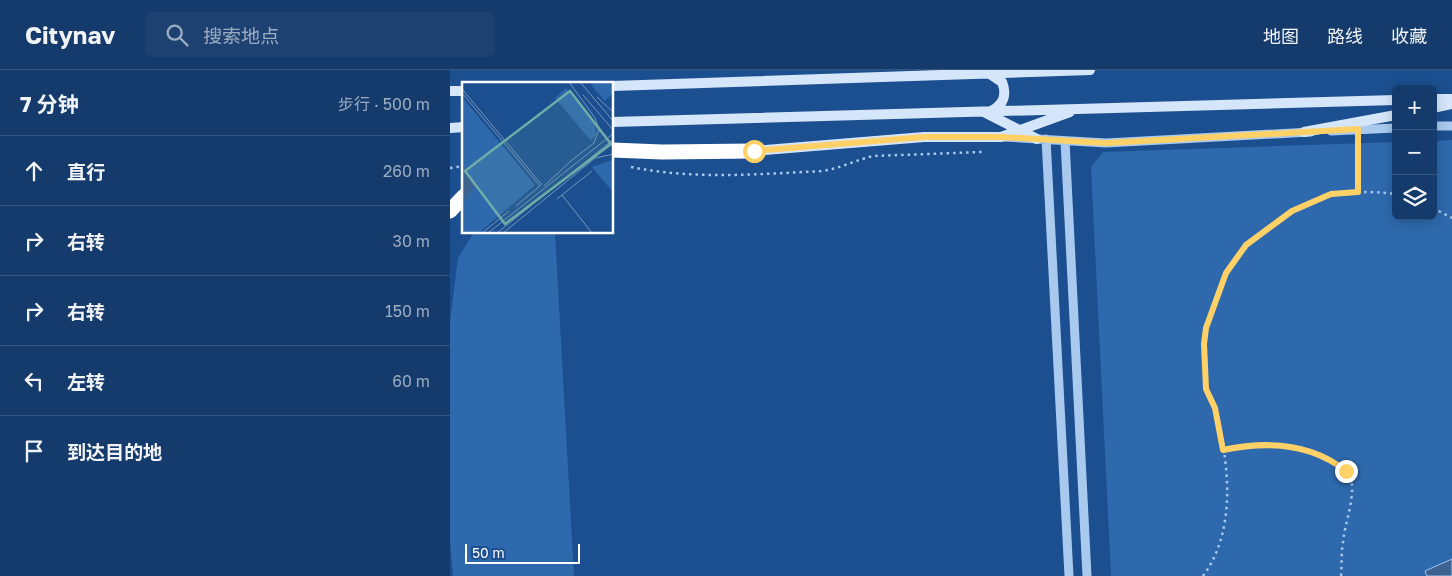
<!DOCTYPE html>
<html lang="zh">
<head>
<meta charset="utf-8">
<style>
	:root { --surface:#143b6b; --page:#1d4271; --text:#f1f3f6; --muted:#9dadc1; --line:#33557e }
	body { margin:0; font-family:"Golos Text","Noto Sans SC",sans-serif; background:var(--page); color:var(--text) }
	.controls { position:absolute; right:15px; top:15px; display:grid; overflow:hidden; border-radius:8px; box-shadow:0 2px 12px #0003 }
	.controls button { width:45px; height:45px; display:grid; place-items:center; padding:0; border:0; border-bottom:1px solid var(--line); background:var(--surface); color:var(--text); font:25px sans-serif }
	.scale { position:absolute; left:15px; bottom:12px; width:115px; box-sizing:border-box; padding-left:5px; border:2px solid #fff; border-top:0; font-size:14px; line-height:18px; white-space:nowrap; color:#fff; -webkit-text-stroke:4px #1b4f8f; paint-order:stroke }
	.stop { position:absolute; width:15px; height:15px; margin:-11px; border:4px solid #ffd166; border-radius:50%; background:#fff }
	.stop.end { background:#ffd166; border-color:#fff; box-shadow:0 1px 5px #0008 }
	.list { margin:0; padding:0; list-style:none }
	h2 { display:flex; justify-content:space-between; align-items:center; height:65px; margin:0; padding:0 20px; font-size:21px }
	h2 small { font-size:16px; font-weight:400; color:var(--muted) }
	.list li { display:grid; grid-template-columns:32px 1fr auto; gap:15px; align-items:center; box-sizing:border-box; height:70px; padding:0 20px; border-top:1px solid var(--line) }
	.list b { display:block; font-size:19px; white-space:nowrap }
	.list em { font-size:16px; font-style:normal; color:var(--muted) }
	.icon { flex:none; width:28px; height:28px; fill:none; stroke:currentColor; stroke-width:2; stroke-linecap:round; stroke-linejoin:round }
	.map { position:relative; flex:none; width:1002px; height:506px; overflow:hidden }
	header { display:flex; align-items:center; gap:30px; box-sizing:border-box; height:70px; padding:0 25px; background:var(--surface); border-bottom:1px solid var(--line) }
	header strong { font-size:24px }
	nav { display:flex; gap:28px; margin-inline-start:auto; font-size:18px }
	.search { width:350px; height:45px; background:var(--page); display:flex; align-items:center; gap:12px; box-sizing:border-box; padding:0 18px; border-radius:8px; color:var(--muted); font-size:19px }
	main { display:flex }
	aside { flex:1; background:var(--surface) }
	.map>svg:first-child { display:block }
</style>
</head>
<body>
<header>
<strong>Citynav</strong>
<div class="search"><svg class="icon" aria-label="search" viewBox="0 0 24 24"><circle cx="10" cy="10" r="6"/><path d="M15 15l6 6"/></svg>搜索地点</div>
<nav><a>地图</a><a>路线</a><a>收藏</a></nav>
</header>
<main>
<aside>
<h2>7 分钟<small>步行 · 500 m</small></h2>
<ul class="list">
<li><svg class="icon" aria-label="ahead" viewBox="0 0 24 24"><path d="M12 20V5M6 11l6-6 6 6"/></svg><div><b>直行</b></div><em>260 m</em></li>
<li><svg class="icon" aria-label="right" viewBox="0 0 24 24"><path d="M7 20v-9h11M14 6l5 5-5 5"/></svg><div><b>右转</b></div><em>30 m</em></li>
<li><svg class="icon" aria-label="right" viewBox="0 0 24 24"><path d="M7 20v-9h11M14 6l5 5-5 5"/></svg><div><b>右转</b></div><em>150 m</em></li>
<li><svg class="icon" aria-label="left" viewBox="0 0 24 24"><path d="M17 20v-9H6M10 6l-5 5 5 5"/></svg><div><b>左转</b></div><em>60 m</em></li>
<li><svg class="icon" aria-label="arrive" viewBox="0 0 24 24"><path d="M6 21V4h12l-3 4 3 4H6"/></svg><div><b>到达目的地</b></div></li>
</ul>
</aside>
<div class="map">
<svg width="1002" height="506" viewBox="0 0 1002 506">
	<rect width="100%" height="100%" fill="#1b4f8f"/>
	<path fill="#2e69ad" d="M1002 70V506H661L641 97 653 82 946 72V146H983V71Z
		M24 162 105 163 124 506H3L0 470V251L8 188Z"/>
	<path fill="#3c6290" stroke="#9cc4f0" d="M1002 489V506H977L975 501Z"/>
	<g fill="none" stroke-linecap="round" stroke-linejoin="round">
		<path stroke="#a9c9ee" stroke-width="2.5" stroke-dasharray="2.5 4" stroke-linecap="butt" d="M908 71V122
			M181 97C245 110 309 104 373 101 391 98 406 90 423 86L532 82 534 80
			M0 98 14 96
			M983 138 1002 148
			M773 380C810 372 855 370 887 394 894 399 901 406 902 415 903 434 895 453 893 472 891 483 892 495 891 506
			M753 506C787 460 779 393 766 342 764 333 758 326 756 317 745 257 772 189 822 155 865 124 893 118 946 124"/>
		<path stroke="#a9c9ee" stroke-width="9" d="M983 56H1002
			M881 61 946 58
			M554 67 656 73 861 62
			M596 69 619 506
			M615 71 637 506"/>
		<path stroke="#d6e6fa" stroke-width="10" d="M540 4 552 12C557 24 554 35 541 41
			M162 16 640 0
			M0 21H14
			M983 29H1002
			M983 38 1002 34
			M534 42 587 69
			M162 52 946 30
			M0 58 14 57
			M854 62 946 45
			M304 81 474 67H551L620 42"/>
		<path stroke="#fff" stroke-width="15" d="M162 80 212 82 304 81
			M0 141 14 126"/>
	</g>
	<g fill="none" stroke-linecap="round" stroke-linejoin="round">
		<path stroke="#ffd166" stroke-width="6" d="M304 81 474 67H551L656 73 908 59V122L881 124 842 141 796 175 776 203 756 258 754 274 756 319 765 338 773 380C816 371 860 372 896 401"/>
	</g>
	<g transform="translate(12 12)">
		<rect width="151" height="151" fill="#1b4f8f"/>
		<path d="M132 0H151V11L143 19 129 3ZM104 6 133 43 134 53 129 59 93 16ZM0 15 73 103 17 151H0ZM151 78H152L151 110 130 85Z" fill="#2e69ad"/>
		<path d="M0 81 13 104 0 122Z" fill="#3c6290"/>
		<path fill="none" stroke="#7695bc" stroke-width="1" d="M107 0 133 36 137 47 132 61 110 78M118 0 152 40M0 7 80 103M0 11 78 104M121 13 152 49M135 15 152 31M82 104 110 78M89 112 133 76 152 72M100 113 130 151M95 117 130 89M54 124 78 104M20 151 47 129M26 151 152 51M35 151 152 57M41 151 89 112"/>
		<path fill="#6fada8" fill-opacity="0.15" stroke="#6fada8" stroke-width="2.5" d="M108 9 149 62 43 142 3 89Z"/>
		<rect width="151" height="151" fill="none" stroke="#fff" stroke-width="2.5"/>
	</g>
</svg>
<div class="controls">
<button>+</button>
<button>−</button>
<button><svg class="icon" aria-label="layers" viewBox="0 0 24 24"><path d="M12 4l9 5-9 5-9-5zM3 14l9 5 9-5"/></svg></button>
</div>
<div class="scale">50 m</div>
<div class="stop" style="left:304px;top:81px"></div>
<div class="stop end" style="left:896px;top:401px"></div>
</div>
</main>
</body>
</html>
